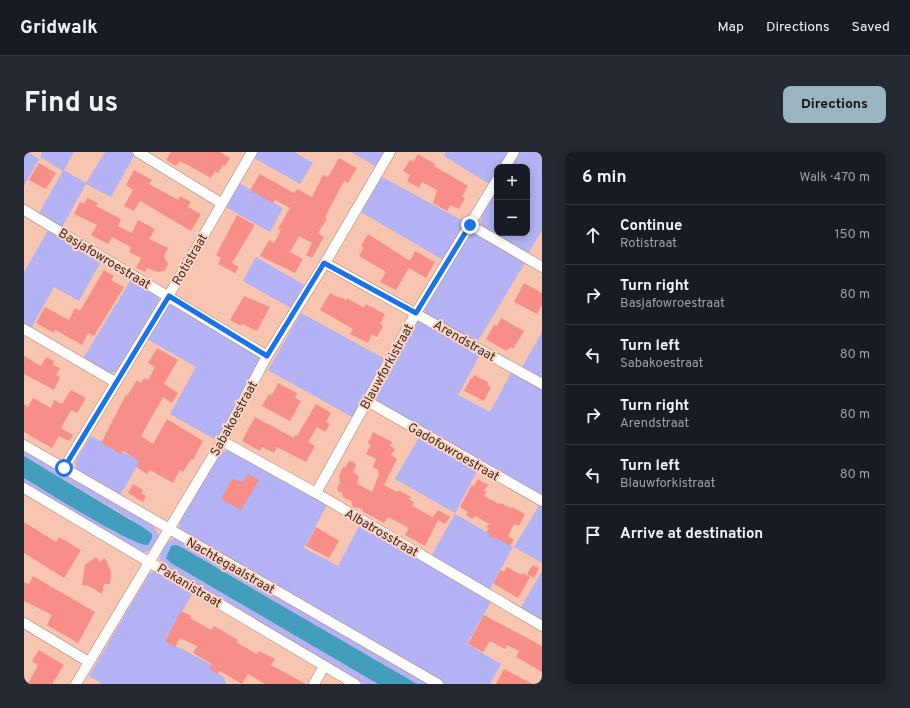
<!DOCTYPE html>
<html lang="en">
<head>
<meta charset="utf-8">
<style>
	:root { --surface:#171b24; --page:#242831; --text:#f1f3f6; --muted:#9ea1a6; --line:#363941; --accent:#98b5c1 }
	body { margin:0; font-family:Overpass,sans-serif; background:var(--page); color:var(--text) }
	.controls { position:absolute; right:12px; top:12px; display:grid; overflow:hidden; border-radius:8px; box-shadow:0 2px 10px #0003 }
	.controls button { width:36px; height:36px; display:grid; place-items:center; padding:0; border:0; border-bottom:1px solid var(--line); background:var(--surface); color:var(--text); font:20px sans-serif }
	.stop { position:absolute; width:12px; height:12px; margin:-9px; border:3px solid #1a73e8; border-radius:50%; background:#fff }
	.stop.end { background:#1a73e8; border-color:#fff; box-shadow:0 1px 4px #0008 }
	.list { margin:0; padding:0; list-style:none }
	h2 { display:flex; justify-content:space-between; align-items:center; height:52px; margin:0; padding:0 16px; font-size:17px }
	h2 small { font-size:13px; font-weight:400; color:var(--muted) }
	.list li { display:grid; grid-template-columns:26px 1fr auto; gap:12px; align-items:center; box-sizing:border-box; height:60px; padding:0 16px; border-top:1px solid var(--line) }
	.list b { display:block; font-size:15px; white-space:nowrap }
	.list p { margin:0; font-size:13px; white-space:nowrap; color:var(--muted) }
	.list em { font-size:13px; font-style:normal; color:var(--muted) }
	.icon { flex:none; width:22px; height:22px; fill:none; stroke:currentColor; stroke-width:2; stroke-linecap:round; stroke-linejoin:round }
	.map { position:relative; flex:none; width:518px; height:532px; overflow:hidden; border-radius:8px }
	header { display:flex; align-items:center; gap:24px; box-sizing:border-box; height:56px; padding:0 20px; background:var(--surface); border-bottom:1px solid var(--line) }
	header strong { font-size:19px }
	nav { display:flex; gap:22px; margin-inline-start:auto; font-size:14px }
	.intro { display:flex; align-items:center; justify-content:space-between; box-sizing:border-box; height:96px; padding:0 24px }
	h1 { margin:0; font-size:28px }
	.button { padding:10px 18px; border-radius:8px; background:var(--accent); color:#111; font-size:14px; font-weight:700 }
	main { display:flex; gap:24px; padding:0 24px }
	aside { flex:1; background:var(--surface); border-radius:8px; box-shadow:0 2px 10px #0003 }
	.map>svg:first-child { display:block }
</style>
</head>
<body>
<header>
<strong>Gridwalk</strong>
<nav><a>Map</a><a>Directions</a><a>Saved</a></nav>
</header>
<div class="intro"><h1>Find us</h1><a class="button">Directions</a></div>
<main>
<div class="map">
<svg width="518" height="532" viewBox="0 0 518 532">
	<rect width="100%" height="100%" fill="#f7c5b0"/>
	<path fill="#b2b2f4" d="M0 0H4L15 7 0 34Z
		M18 0H50L40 18 62 31 81 0H107L111 2 87 45 62 32 37 77 14 63 39 19 16 5Z
		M234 0H270L289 11 276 32 230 6Z
		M327 0H362L353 15Z
		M422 0H487L478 15H473V23L467 33 420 4Z
		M495 0H518V78L504 102 460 76C451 65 467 47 473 37V81H503V15H486Z
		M358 25 441 70 419 108 337 60Z
		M212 29 259 56 246 80 198 53Z
		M25 77 78 108 55 149 30 135 7 176 0 172V120Z
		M451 82 456 83 501 111 452 192 403 164 399 155 444 84Z
		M232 105 280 133 267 156 219 129Z
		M108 126 134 144 136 152 94 220 83 221 60 205Z
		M146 151H150L235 202 237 207 235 216 192 288 146 262 172 215 123 187Z
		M277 161 361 207 328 265 244 218Z
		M397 168 457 201 434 243 466 260 488 219 518 236V344L352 250 350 245 393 169Z
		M518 180V229L497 217Z
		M397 282 454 317 431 361 371 327Z
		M67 284 116 309 95 345 53 319 51 310Z
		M0 297 129 373 135 384C131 395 127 401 115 400L0 333V326L89 379 115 391 107 367 0 304Z
		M205 297 304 351 280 396 314 414 336 372 468 448 443 492 477 512 466 532H421L159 381C154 376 155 372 157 366L195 303Z
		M516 352 518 353V411L490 395Z
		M431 362 489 395 464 440 406 406Z
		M151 386 409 532H393L157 395 142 406 147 411 354 532H340L324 523 138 414C132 404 141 389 151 386Z
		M518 419V470L496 457Z
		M129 420H134L169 441 141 488 190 514 188 518 200 525 202 532H78L65 524 125 422Z"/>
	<path fill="#439dbc" d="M0 304 120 376 128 382V386L124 393C110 395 18 337 0 326Z
		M152 393 157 395 393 532H354L147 411 142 406 147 394Z"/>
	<path fill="#f88e88" d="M147 0H196L206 6 201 14 199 13 194 21 191 19 187 26 156 9 152 14 142 8Z
		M394 2 411 12 410 14 444 34 438 44 441 46 435 57 426 53 423 59 409 51 413 38 398 30 395 36 383 29 386 23 379 19 386 8 389 10Z
		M315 6 333 16 324 31 320 29 301 65 303 67 294 81 300 85 288 106 282 103 288 91 275 84 266 100 279 107 271 121 236 104 245 88 250 91 257 78 254 77 266 56 251 48 249 51 226 38 236 22 270 41 273 37 288 45 299 23 304 25Z
		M15 11 32 21 22 37 5 28Z
		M110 18 128 28 125 32 154 48 156 44 167 50 164 55 177 62 167 79 116 49 110 59 100 54 109 38 102 33Z
		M63 46 74 51 72 54 97 67 94 74 108 81 114 68 131 77 125 87 144 96 140 104 144 112 141 119 134 120 123 116 121 120 112 116 117 106 105 100 107 95 88 85 84 92 67 83 73 73 50 62 56 50 60 52Z
		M213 63 231 73 208 111 215 115 211 121 194 112 197 106 192 103Z
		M344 82 386 109 391 99 411 110 402 126 385 116 372 138 356 130 362 120 335 104 340 96 337 94Z
		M80 118 90 124 87 128 100 135 70 184 64 181 58 193 33 179 31 178 30 181 12 171 21 155 45 168 51 156 56 159Z
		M500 131 518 141V153L513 162 490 150Z
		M306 141 316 146 317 145 322 148 323 146 340 156 342 152 361 162 356 172 359 174 353 185 348 182 344 191 326 182 329 177 296 158Z
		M220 144 246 155 233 179 218 172 217 174 206 168Z
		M477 166 500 179 489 197 487 195 482 199 462 187 470 173 473 174Z
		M133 196 154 208 140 232 154 241 148 251 139 245 117 284 129 292 143 267 179 289 169 308 167 307 159 320 156 318 149 331 126 318 123 322 112 315 115 309 99 299 97 302 77 291 102 243 103 244 113 228 117 231 120 226 124 228 131 215 124 211Z
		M0 204 17 214 22 205 30 209 29 213 36 216 32 223 36 225 30 238 0 222Z
		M450 223 464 230 463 233 467 235 460 249 440 239 447 226 448 227Z
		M254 231 273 241 271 246 277 249 266 269 238 254 245 242 248 243Z
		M47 238 62 246 53 261 47 258 37 276 49 283 45 289 35 284 28 296 0 280V252L4 255 9 246 27 256 30 248 38 252Z
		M292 252 307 261 302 270 306 272 301 280 293 275 284 290 291 294 282 310 253 295 250 301 238 295 236 299 218 289 231 265 270 286 271 283 273 284Z
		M349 280 368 290 366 294 371 297 367 303 373 307 360 333 373 340 374 338 387 345 385 347 390 350 388 354 414 368 401 394 381 383 385 376 364 365 360 371 338 359 339 357 329 355 327 349 319 345 318 340 316 341 313 338 314 333 316 332 315 324 319 315 321 316 325 309 330 310 332 314 329 320 335 324 333 332 348 340 355 323 354 318 349 315 352 307 342 302 347 293 344 291Z
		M224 322 235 328 217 358 197 347 208 327 219 330Z
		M454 327 464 333 460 339 463 340 460 344 475 352 476 351 487 356 488 355 501 362 495 374 490 372 484 384 490 388 486 394 471 385 470 387 464 384 465 382 462 380 465 376 462 375 465 372 451 364 449 367 442 363 444 360 436 355 448 333 450 334Z
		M109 332 119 338 117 341 122 344 119 350 104 341Z
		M414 358 426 365 421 372 409 365Z
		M0 370 32 390 35 385 57 398 40 426 0 401Z
		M292 375 315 389 305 406 282 394Z
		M72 405 76 410 80 406 83 410 87 421 86 432H80L78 442 65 434 58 433 61 413Z
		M509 413 515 416 510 426 503 422Z
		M483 415 497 423 499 421 506 425 494 446 469 431 477 418 480 420Z
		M9 424 71 460 54 491 23 473 28 463 0 449V430L5 432Z
		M157 459 167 464 166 466 187 478 190 474 214 488 212 490 233 502 235 499 251 507 247 513 282 532H241L224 522 218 532 196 519 194 522 185 517 188 512 169 501 173 494 156 486 151 495 141 489Z
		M460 463 518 494V520L492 505 495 499 483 493 481 497 466 489 459 500 444 492Z
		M15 498 40 513 28 532H4L14 513 8 509Z
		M480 517 509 532H472Z"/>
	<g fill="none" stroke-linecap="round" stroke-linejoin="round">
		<defs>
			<path id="street" d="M114 0 197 51
				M481 15 490 0
				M0 58 243 204
				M446 73 518 115
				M301 111 518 232
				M0 177 91 230
				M343 249 518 349
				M198 289 292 341 518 474
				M0 293 414 532
				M40 316 145 143 228 0
				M0 336 331 532
				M292 341 392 161 473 28
				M0 471 65 510
				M52 532 198 289 243 204 301 111 366 0
				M290 532 300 514"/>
		</defs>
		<use href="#street" stroke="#b0826e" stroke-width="11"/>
		<use href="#street" stroke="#fff" stroke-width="10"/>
	</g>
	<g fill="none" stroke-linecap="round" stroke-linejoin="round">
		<path stroke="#1a73e8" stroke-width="5" d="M40 316 145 144 243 204 300 111 392 161 446 73"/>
	</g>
	<g text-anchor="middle" stroke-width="4" stroke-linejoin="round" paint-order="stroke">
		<g font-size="13" fill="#412d25" stroke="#fed5c4">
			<text transform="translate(81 106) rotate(31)" y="5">Basjafowroestraat</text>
			<text transform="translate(165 107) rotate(-60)" y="5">Rotistraat</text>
			<text transform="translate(441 188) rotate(30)" y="5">Arendstraat</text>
			<text transform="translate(362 214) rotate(-61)" y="5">Blauwforkistraat</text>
			<text transform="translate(209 266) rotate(-61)" y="5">Sabakoestraat</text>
			<text transform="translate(430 299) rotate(30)" y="5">Gadofowroestraat</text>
			<text transform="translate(358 380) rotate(30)" y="5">Albatrosstraat</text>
			<text transform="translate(207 413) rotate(30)" y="5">Nachtegaalstraat</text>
			<text transform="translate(166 433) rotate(31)" y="5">Pakanistraat</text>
		</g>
	</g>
</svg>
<div class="controls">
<button>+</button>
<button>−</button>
</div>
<div class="stop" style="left:40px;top:316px"></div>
<div class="stop end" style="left:446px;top:73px"></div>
</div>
<aside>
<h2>6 min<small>Walk · 470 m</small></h2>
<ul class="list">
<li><svg class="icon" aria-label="ahead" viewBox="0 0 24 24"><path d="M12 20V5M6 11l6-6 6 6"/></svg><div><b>Continue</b><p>Rotistraat</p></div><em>150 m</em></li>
<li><svg class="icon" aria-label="right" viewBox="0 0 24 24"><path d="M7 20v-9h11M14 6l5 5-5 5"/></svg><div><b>Turn right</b><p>Basjafowroestraat</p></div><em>80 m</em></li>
<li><svg class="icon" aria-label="left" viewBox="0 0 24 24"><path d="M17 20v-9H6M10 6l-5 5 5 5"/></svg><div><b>Turn left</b><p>Sabakoestraat</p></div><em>80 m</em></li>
<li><svg class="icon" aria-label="right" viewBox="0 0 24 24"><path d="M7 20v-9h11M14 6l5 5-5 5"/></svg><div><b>Turn right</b><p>Arendstraat</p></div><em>80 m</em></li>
<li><svg class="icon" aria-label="left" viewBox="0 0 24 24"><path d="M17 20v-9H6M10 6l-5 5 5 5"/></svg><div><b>Turn left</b><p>Blauwforkistraat</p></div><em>80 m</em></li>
<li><svg class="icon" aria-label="arrive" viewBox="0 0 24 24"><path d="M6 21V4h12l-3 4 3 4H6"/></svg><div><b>Arrive at destination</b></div></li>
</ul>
</aside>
</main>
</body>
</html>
